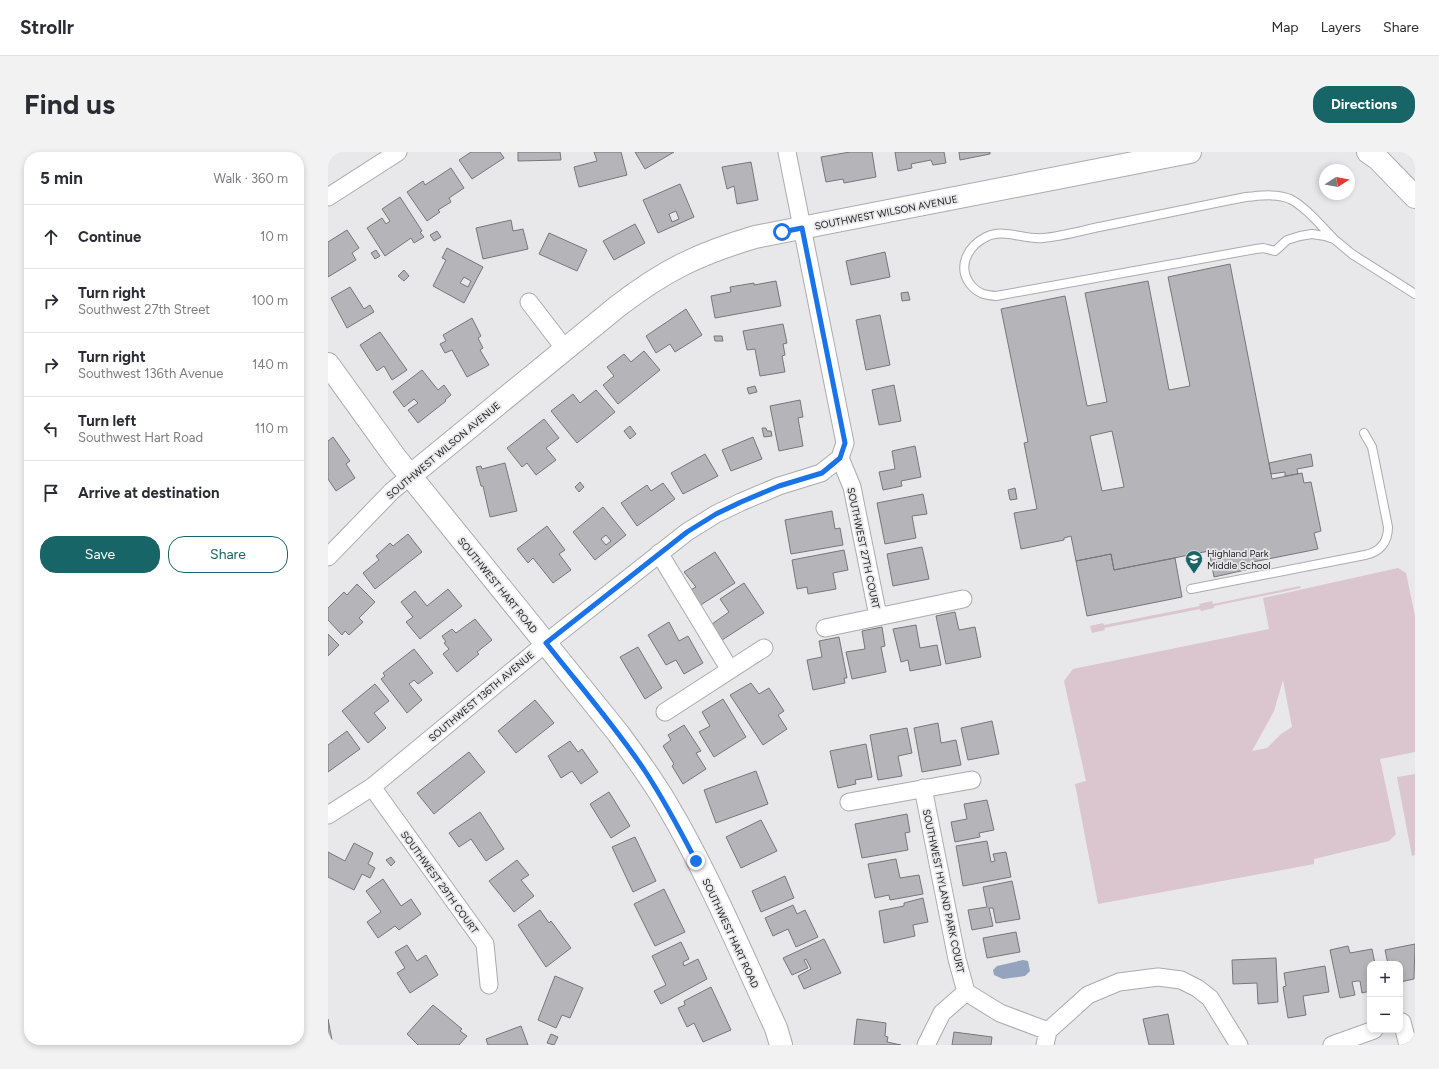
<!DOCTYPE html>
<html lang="en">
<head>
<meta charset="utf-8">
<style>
	:root { --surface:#fff; --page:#f2f2f3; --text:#2b2b33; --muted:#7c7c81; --line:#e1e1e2; --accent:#176566 }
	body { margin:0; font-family:Figtree,sans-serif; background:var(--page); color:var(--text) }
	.controls { position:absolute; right:12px; bottom:12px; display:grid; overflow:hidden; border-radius:8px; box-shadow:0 2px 6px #0003 }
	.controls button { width:36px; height:36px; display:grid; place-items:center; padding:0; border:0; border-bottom:1px solid var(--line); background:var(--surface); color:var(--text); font:20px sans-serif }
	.compass { position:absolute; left:991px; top:12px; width:36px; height:36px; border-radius:50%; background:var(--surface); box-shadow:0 2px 6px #0003; rotate:79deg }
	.stop { position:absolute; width:12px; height:12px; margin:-9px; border:3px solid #1a73e8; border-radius:50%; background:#fff }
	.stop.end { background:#1a73e8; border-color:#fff; box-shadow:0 1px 4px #0008 }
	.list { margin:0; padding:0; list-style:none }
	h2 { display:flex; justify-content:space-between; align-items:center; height:52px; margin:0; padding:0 16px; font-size:17px }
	h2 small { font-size:13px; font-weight:400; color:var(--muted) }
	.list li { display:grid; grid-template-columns:26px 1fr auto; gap:12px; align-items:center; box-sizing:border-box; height:64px; padding:0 16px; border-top:1px solid var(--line) }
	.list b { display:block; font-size:15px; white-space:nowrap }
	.list p { margin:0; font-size:13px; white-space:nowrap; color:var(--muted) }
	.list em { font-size:13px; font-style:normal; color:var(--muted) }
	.actions { display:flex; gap:8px; padding:12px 16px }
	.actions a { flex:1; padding:9px 0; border:1px solid var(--accent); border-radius:16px; text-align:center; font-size:14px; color:var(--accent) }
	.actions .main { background:var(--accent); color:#fff }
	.icon { flex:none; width:22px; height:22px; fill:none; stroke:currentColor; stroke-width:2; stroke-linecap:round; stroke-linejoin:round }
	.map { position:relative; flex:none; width:1087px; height:893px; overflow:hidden; border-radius:16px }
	header { display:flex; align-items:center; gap:24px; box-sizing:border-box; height:56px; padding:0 20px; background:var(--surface); border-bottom:1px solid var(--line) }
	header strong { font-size:19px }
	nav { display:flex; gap:22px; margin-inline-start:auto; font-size:14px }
	.intro { display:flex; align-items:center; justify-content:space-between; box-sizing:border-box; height:96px; padding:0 24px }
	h1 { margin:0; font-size:28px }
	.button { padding:10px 18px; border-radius:16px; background:var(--accent); color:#fff; font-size:14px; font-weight:700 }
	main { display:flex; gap:24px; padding:0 24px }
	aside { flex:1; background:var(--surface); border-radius:16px; box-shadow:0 2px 6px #0003 }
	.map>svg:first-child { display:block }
</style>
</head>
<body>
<header>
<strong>Strollr</strong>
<nav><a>Map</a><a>Layers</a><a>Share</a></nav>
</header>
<div class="intro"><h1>Find us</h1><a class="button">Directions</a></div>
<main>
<aside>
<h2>5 min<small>Walk · 360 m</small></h2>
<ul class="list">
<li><svg class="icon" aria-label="ahead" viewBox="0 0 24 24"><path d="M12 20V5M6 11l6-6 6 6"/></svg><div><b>Continue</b></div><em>10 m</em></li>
<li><svg class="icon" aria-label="right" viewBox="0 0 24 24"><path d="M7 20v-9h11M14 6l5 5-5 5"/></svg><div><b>Turn right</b><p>Southwest 27th Street</p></div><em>100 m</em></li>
<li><svg class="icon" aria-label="right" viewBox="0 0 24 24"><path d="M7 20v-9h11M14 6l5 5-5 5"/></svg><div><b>Turn right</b><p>Southwest 136th Avenue</p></div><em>140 m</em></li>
<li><svg class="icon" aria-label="left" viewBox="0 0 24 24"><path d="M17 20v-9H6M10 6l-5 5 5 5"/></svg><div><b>Turn left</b><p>Southwest Hart Road</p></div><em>110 m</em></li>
<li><svg class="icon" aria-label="arrive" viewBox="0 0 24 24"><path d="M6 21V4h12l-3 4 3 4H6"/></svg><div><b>Arrive at destination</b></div></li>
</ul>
<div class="actions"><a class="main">Save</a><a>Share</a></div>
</aside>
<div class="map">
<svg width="1087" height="893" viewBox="0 0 1087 893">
	<rect width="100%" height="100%" fill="#e8e7ea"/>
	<path fill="#dbc5ce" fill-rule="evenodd" d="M1070 416 1078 421 1087 464V600L1052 607 1068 682 1061 689 986 707V712L770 752 747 632 758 629 736 529 745 517 941 477 935 446ZM955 528 964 575 953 582 939 596 924 599 946 559Z
		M972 434 973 436 886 454V456L873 459 872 457 776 476 777 478 764 481 762 474 775 471 776 473 872 454 871 452 884 449 885 452Z
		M1087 622V703L1084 704 1069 625Z"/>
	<path fill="#94a3be" d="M695 808 700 809 702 819 697 824 675 827 666 823 665 818 669 814Z"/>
	<path fill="#b5b5b9" stroke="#77777a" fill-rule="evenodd" d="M143 0H172L176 6 144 27 131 8Z
		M190 0H232L233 8 190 9Z
		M266 0H293L299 23 251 35 246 15 269 9Z
		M307 0H346L317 17Z
		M522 0H544L548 25 516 31 515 27 498 30 493 5Z
		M567 0H616L618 11 605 13 603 8 583 12 584 16 570 19Z
		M631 0H662V2L632 8Z
		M423 10 430 48 409 52 406 34 399 37 394 15Z
		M123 16 136 36 121 46 123 50 110 58 112 60 99 69 79 40 95 29 97 33Z
		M352 32 366 65 330 81 315 48ZM348 59 351 67 344 70 341 62Z
		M72 45 94 79 92 80 96 85 86 91 83 86 57 104 39 76 54 66 58 72 62 69 54 57Z
		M183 68 185 79 195 77 200 97 155 107 148 76Z
		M307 72 317 91 286 108 275 89Z
		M19 78 31 96 24 101 28 108 0 125V90Z
		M109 79 113 85 106 89 102 83Z
		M221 81 259 98 249 119 211 102Z
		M119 96 155 115 136 151 105 134 118 108 114 106ZM136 125 143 129 140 135 132 131Z
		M48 98 52 104 47 107 43 101Z
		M557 100 562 125 523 133 518 109Z
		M902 112 944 327 974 321 976 331 983 330 993 379 986 381 990 397 925 410 926 416 886 425 881 399 786 418 783 402 748 409 743 384 736 386V388L693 397 686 361 709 357 696 291 700 290 673 157 737 144 759 254 779 250 757 141 820 129 841 238 862 234 840 125ZM784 279 796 335 774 339 762 284Z
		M76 118 81 124 76 129 70 124Z
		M448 129 453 154 387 166 383 144 403 140 402 135 426 131V133Z
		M22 135 36 157 42 153 46 160 19 176 3 146Z
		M580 140 582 148 574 149 573 141Z
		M358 157 374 183 347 200 342 192 328 201 318 184Z
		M552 163 562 213 538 218 528 168Z
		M144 166 153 184 150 186 155 196 152 198 161 213 139 225 124 198 117 201 112 192 118 189 115 183Z
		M455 172 459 191 455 192 457 203 454 204 457 220 432 224 427 197 419 198 415 179Z
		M52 180 79 218 64 228 56 214 49 219 32 193Z
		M386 184H394L395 189H387Z
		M316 199 332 218 290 252 275 233 286 224 279 215 296 202 303 210Z
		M94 218 110 238 116 233 123 243 117 248 118 249 90 271 80 258 90 251 86 247 76 255 65 240Z
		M566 233 573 269 551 273 544 238Z
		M427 234 429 240 421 242 419 236Z
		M268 238 287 260 249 291 223 259 245 242 252 251Z
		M472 248 475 265 470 266 475 294 451 299 442 254Z
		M216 267 231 286 218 296 228 308 208 323 199 311 194 315 179 296Z
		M302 274 308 282 302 287 296 279Z
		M434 276H438L439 279H443L444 284 436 285Z
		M5 285 22 309 18 312 27 326 8 339 0 327V289Z
		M425 285 434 307 403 319 394 298Z
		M587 294 593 325 573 329 574 334 555 338 551 320 567 317 564 299Z
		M377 302 390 324 355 342 343 321Z
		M983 302 985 314 969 317 970 322 957 324V320L943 322 941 311Z
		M177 311 189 359 162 365 155 334H153L148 315 153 314 154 317Z
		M252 330 256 335 251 340 247 335Z
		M335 331 347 347 309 374 293 351 319 333 323 339Z
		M687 336 689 347 682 348 680 338Z
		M595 342 599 362 584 364 588 386 557 392 549 351Z
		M275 355 298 383 267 408 245 380ZM278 383 283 389 278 393 273 387Z
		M504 359 507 377 512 376 515 393 463 402 457 368Z
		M219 374 237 398 231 402 243 418 225 431 205 406 200 411 189 397Z
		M80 382 94 400 47 437 35 421 51 408 48 404 62 391 65 394Z
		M594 395 601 427 565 434 559 402Z
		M516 398 520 418 505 421 508 437 480 442 479 435 469 437 464 408Z
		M387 400 407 431 371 454 361 439 368 435 356 420Z
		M783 402 786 418 847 406 854 445 759 464 748 409Z
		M416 431 436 461 394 488 384 472 401 460 392 447Z
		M29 432 47 450 31 466 35 470 21 483 17 479 14 483 0 468V456L16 440 19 443Z
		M120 437 134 454 92 487 78 470 85 465 73 450 87 439 99 454Z
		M627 460 631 478 647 475 653 505 618 512 608 464Z
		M147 467 164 488 149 500 151 502 129 520 115 502 121 497 116 491 118 490 114 484 124 477 128 481Z
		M341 470 351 489 360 484 375 511 356 522 348 508 338 513 320 483Z
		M588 473 592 496 609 493 613 513 582 519 580 508 573 510 565 477Z
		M554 475 557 494 553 495 558 520 524 527 518 500 537 497 534 479Z
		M0 482 11 493 0 504Z
		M511 485 519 526H516L517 531 485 538 479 508 494 505 491 489Z
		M310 495 334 536 317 547 292 505Z
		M86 497 105 521 90 532 86 528 81 532 94 548 79 561 53 527 57 524 55 521Z
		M423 531 431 542 441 536 456 559 450 563 459 577 435 593 402 543Z
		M47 532 61 549 46 561 58 576 40 591 14 559Z
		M395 547 418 585 386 605 371 580 382 574 374 560Z
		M207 548 226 571 188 601 170 579Z
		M664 569 671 602 640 608 633 576Z
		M610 571 613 591 628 588 633 613 594 620 586 576Z
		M356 573 373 599 368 601 378 617 355 632 344 614 346 612 335 594 343 588 340 583Z
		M579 576 584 601 570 604 574 624 550 628 542 583Z
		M19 579 32 597 0 620V593Z
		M242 589 250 600 254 597 270 620 253 632 244 619 233 626 220 604Z
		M538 592 544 625 527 628 528 632 510 636 502 599Z
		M141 600 157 620 106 662 89 641Z
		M428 619 440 652 388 671 376 638Z
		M281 640 302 674 283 686 262 652Z
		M659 648 666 678 651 681 652 685 627 690 623 670 639 667 636 652Z
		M152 660 176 697 158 709 143 687 131 695 121 681Z
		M579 662 582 680 577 681 580 698 534 706 527 672Z
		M433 668 449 699 413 716 398 685Z
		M307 685 328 729 305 740 284 695Z
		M659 689 663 710 667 709 665 702 678 700 683 725 635 734 628 694Z
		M26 691 45 701 40 712 47 716 42 726 34 722 26 738 0 725V700L17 709Z
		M63 705 67 710 63 714 58 708Z
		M568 707 572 726 591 723 595 742 562 748 561 743 547 746 540 712Z
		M189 708 201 723 193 728 206 744 186 760 161 729Z
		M457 724 466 746 433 760 424 739Z
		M55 727 73 754 83 747 93 762 71 778 67 774 50 786 39 770 53 760 38 739Z
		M684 729 692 767 668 771 665 756H661L665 774 644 778 640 758 659 755 655 735Z
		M336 737 357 780 327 794 306 752Z
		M595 746 600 770 585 773 587 784 556 791 551 759 576 754V751Z
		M465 753 469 762 477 758 490 785 468 795 460 777 445 784 437 766Z
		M212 758 221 771 223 769 243 796 218 815 190 773Z
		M688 780 692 800 659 806 655 786Z
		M496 787 513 821 476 837 470 824 483 817 478 807 476 808 480 816 464 823 455 806Z
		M353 790 361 807 355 810 356 814 370 807 379 827 333 852 326 839 338 833 324 804Z
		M1087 792 1086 827 1072 830V812H1060L1057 798Z
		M79 793 89 809 98 803 110 823 82 841 69 821 77 816 67 800Z
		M1020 794 1022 801 1044 797 1047 812H1042V839L1034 841 1032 829H1029L1024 830 1027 843 1012 846 1002 798Z
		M948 806 950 850 930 852 929 831 905 832 904 808Z
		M997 814 1001 840 975 844 978 863 960 866 955 835 958 834 956 821Z
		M227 824 255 836 242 866 234 863 228 876 210 868Z
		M383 835 403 878 375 890 366 871 359 875 350 856 357 853 356 849Z
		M105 853 134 877 132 879 139 884 131 893H90L79 882Z
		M840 862 846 893H821L815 867Z
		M0 867 4 888 0 889Z
		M529 867 558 871 557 884 560 885 559 890 573 893H526Z
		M193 874 200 893H160L158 887Z
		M626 880 664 885 663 893H624Z
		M223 882 230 885 226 893 219 891Z"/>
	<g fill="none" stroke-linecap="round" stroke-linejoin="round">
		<defs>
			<path id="lane" d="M1006 87C993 74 978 55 962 47 949 41 931 44 918 45 872 54 826 64 781 73 759 77 737 84 715 86 696 88 676 76 658 85 640 94 629 114 642 132 650 142 657 143 668 144L928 97 935 96 947 99 959 88 972 84 984 82 997 84 1006 87 1024 102 1087 142
				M863 437 1037 403C1052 400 1060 390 1060 375L1044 295 1036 281"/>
			<path id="street" d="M459 0 517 291 512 306
				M0 45 70 0
				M201 150 237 197
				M512 306 524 335 550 464
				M331 401 402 518
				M0 405 64 339 82 324
				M497 476 635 447
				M337 560 436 496
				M44 635 157 792 161 833
				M595 636 629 807 638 840 672 861 720 879
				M521 650 644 628
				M0 663 44 635 218 491 359 380 388 362 413 350 451 334 493 321 512 306
				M1074 870 1080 893
				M598 893 614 861 638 840
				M717 893 720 879 760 843 791 830 830 825 853 828 869 836 882 846 911 893
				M1004 893 1046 878"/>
			<path id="secondary" d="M1040 0 1050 7 1087 45
				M0 212 67 305 290 581C307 604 324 627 338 651 381 723 413 801 448 876L453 893
				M82 324 290 154C337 118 370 102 427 85L862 0"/>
		</defs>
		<use href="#lane" stroke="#abaaad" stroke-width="10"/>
		<use href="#street" stroke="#abaaad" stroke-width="19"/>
		<use href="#secondary" stroke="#abaaad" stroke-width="24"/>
		<use href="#lane" stroke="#fff" stroke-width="8"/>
		<use href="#street" stroke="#fff" stroke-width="17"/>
		<use href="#secondary" stroke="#fff" stroke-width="22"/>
	</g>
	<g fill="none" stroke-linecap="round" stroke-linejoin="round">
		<path stroke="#1a73e8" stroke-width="5" d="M368 709C352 678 336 648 317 619 287 574 251 533 218 491L359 380 388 362 413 350 451 334 494 321 512 306 517 291 474 76 454 80"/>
	</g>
	<defs>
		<symbol id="school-pin" viewBox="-11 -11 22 30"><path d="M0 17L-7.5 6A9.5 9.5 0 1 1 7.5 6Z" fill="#176566" stroke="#e8e7ea"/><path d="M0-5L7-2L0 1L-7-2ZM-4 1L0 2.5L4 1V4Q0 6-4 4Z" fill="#fff"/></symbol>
	</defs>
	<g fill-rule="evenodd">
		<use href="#school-pin" x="856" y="397" width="20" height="27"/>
	</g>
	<g text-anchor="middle" stroke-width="3.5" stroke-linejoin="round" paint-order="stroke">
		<g font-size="10" fill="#1d1c1d" stroke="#e8e7ea">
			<text transform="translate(558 60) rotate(-11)" y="4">SOUTHWEST WILSON AVENUE</text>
			<text transform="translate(115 298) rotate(-40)" y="4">SOUTHWEST WILSON AVENUE</text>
			<text transform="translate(536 396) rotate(78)" y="4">SOUTHWEST 27TH COURT</text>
			<text transform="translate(170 433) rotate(51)" y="4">SOUTHWEST HART ROAD</text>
			<text transform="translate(153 544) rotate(-40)" y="4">SOUTHWEST 136TH AVENUE</text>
			<text transform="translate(112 730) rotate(54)" y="4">SOUTHWEST 29TH COURT</text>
			<text transform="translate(616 739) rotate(78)" y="4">SOUTHWEST HYLAND PARK COURT</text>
			<text transform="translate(403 781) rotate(65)" y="4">SOUTHWEST HART ROAD</text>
		</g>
		<g font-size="10" fill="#1d1c1d" stroke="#e8e7ea" text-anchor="start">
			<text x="879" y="405">Highland Park<tspan x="879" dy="12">Middle School</tspan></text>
		</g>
	</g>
</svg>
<div class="controls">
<button>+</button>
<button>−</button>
</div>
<svg class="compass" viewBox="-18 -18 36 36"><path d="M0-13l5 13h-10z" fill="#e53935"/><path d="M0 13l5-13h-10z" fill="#7c7c81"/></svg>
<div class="stop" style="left:454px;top:80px"></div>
<div class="stop end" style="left:368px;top:709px"></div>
</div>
</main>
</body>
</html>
